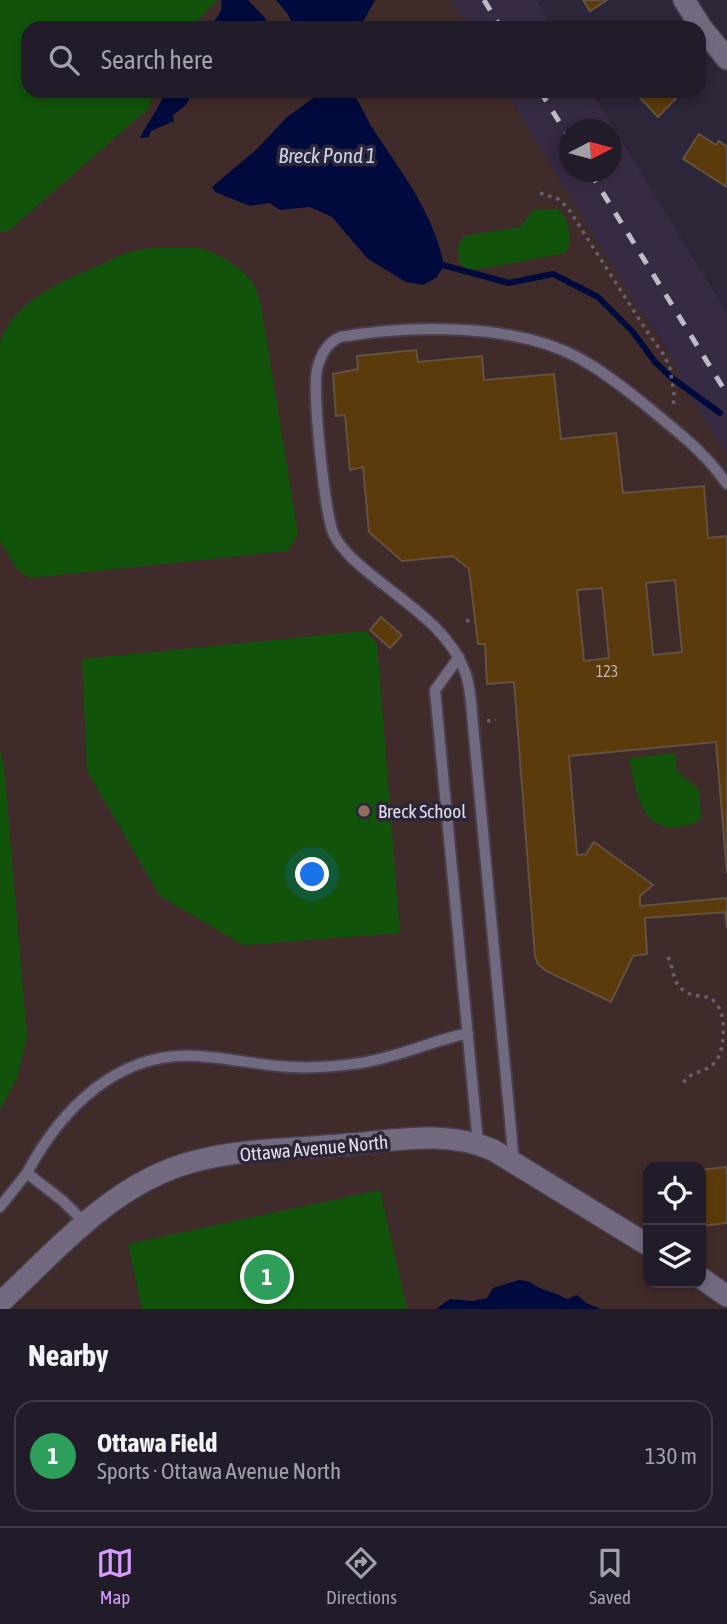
<!DOCTYPE html>
<html lang="en">
<head>
<meta charset="utf-8">
<style>
	:root { --surface:#221c2a; --page:#2e2936; --text:#f1f3f6; --muted:#a2a1a8; --line:#3f3a47; --accent:#d49cfb }
	body { margin:0; font-family:"Asap Condensed",sans-serif; background:var(--page); color:var(--text) }
	.controls { position:absolute; right:21px; bottom:21px; display:grid; overflow:hidden; border-radius:14px; box-shadow:0 4px 10px #0003 }
	.controls button { width:63px; height:63px; display:grid; place-items:center; padding:0; border:0; border-bottom:2px solid var(--line); background:var(--surface); color:var(--text); font:35px sans-serif }
	.compass { position:absolute; left:559px; top:119px; width:63px; height:63px; border-radius:50%; background:var(--surface); box-shadow:0 4px 10px #0003; rotate:84deg }
	.you { position:absolute; left:313px; top:875px; width:24px; height:24px; margin:-18px; border:5px solid #fff; border-radius:50%; background:#1a73e8; box-shadow:0 0 0 10px #1a73e833 }
	.badge { display:grid; place-items:center; width:46px; height:46px; border-radius:50%; background:var(--accent); color:#fff; font-size:23px; font-weight:700 }
	.pin { position:absolute; translate:-50% -50%; border:4px solid #fff; box-shadow:0 2px 7px #0006 }
	.list { margin:0; padding:0; list-style:none }
	h2 { display:flex; justify-content:space-between; align-items:center; height:91px; margin:0; padding:0 28px; font-size:30px }
	h2 small { font-size:23px; font-weight:400; color:var(--muted) }
	.list li { display:grid; grid-template-columns:46px 1fr auto; gap:21px; align-items:center; box-sizing:border-box; height:112px; margin:0 14px 14px; padding:0 14px; border:2px solid var(--line); border-radius:21px }
	.list b { display:block; font-size:26px; white-space:nowrap }
	.list p { margin:0; font-size:23px; white-space:nowrap; color:var(--muted) }
	.list em { font-size:23px; font-style:normal; color:var(--muted) }
	.icon { flex:none; width:38px; height:38px; fill:none; stroke:currentColor; stroke-width:2; stroke-linecap:round; stroke-linejoin:round }
	.map { position:relative; flex:none; width:727px; height:1309px; overflow:hidden }
	.search { position:absolute; background:var(--surface); box-shadow:0 4px 10px #0003; left:21px; right:21px; top:21px; height:77px; display:flex; align-items:center; gap:18px; box-sizing:border-box; padding:0 24px; border-radius:21px; color:var(--muted); font-size:26px }
	.sheet { height:217px; background:var(--surface) }
	nav { display:flex; justify-content:space-around; align-items:center; box-sizing:border-box; height:98px; border-top:2px solid var(--line); background:var(--surface); font-size:19px; color:var(--muted) }
	nav a { display:grid; justify-items:center; gap:4px }
	nav .on { color:var(--accent) }
	.map>svg:first-child { display:block }
</style>
</head>
<body>
<div class="map">
<svg width="727" height="1309" viewBox="0 0 727 1309">
	<rect width="100%" height="100%" fill="#2d2538"/>
	<path fill="#372b44" fill-rule="evenodd" d="M451 0H536L553 28H468Z
		M506 91H591L727 313V455L681 380 665 345 634 302ZM570 130H612V172H570Z"/>
	<path fill="#3f2b2a" fill-rule="evenodd" d="M0 0H451L468 28H28V91H506L634 302 662 342 676 366 681 380 727 455V1309H0ZM648 1167H701V1283H648Z"/>
	<path fill="#11530b" d="M0 0H217L190 28H28V91H156L148 109 8 231 0 232Z
		M557 209C570 219 572 239 566 253L469 271 459 263 458 246 464 236 520 227 533 210Z
		M194 247C215 251 242 266 254 285 257 291 259 299 261 306L298 534 288 551 29 578 17 569 0 541V341C16 300 62 281 100 265 111 260 123 253 135 251 154 246 174 247 194 247Z
		M366 631 377 644 400 933 243 945 160 896 87 771 82 659Z
		M0 748 4 767 27 1037 17 1078 0 1109Z
		M675 753 677 771 699 790 701 818C693 825 687 826 676 827 639 831 635 784 629 758Z
		M380 1190 407 1309H142L128 1244Z"/>
	<path fill="#000a3c" d="M221 0H248L266 19 264 28H205C215 21 224 13 221 0Z
		M276 0H375L364 20 356 28H295L287 13Z
		M165 91H194L185 106 173 115 174 121 151 131 149 137 140 138C148 121 160 108 165 91Z
		M323 91H350C361 102 366 119 375 132 403 174 435 216 444 266L436 278 423 285 406 282 368 259 332 217 310 207 280 210 269 203 250 206 215 192 212 187 258 148 287 117Z
		M519 1280C532 1281 530 1283 540 1288 550 1292 556 1293 567 1299L577 1295 586 1303 601 1309H436L450 1299 473 1301 487 1298 493 1288Z"/>
	<g fill="none" stroke-linecap="round" stroke-linejoin="round">
		<path stroke="#000a3c" stroke-width="6" d="M439 264 509 283 553 274 598 297 633 332 655 362 672 378 720 413"/>
	</g>
	<path fill="#5b3a0c" stroke="#635240" stroke-width="2" fill-rule="evenodd" d="M583 0H607L590 11Z
		M634 91H678L681 93 658 117Z
		M699 134 716 145 719 141 727 147V187L683 159Z
		M416 350 418 362 482 356 484 380 554 374 561 439 616 433 623 493 704 486 708 538 727 536V873L716 742 569 756 577 855 586 854 594 842 653 885 640 896V906L727 898V928L725 912 645 918 647 954 633 956 611 1002 546 971 538 964 535 956 514 682 487 684 485 644H478L469 569 453 556 402 561 369 532 363 467 350 470 345 415 336 416 333 374 358 369 357 356ZM675 580 682 652 653 655 646 583ZM602 588 609 658 584 661 577 590Z
		M381 617 402 635 390 648 370 630Z
		M727 1167V1223L701 1226V1170Z"/>
	<g fill="none" stroke-linecap="round" stroke-linejoin="round">
		<defs>
			<path id="lane" d="M459 657 435 690 478 1143
				M514 1163 472 714C471 700 470 685 465 672 450 630 407 604 374 577 359 565 343 552 334 535 325 518 312 389 317 370 320 356 327 343 340 337 410 325 513 323 577 357 605 372 631 393 655 413 684 437 705 453 727 484
				M27 1173C61 1109 118 1051 196 1056 237 1058 276 1070 318 1067 342 1066 368 1063 391 1056 417 1049 441 1039 468 1033
				M0 1207 27 1173 63 1201 85 1223"/>
			<path id="street" d="M684 0 701 27 727 59
				M701 1278 727 1296
				M0 1303C57 1250 113 1183 192 1162 241 1148 300 1149 351 1144 399 1140 447 1130 493 1150L648 1245"/>
		</defs>
		<use href="#lane" stroke="#464050" stroke-width="14"/>
		<use href="#street" stroke="#464050" stroke-width="24"/>
		<path stroke="#665f70" stroke-width="3.5" stroke-dasharray="3.5 5" stroke-linecap="butt" d="M540 193 558 199 568 208 646 330 664 355 670 368 674 394 673 409
			M466 621 472 620
			M487 721 496 720
			M668 957C674 968 672 982 683 990 700 1003 714 986 723 1019 727 1086 691 1061 682 1086"/>
		<use href="#lane" stroke="#736a80" stroke-width="10"/>
		<use href="#street" stroke="#736a80" stroke-width="21"/>
		<path stroke="#bfb9c8" stroke-width="5" stroke-dasharray="12 12" stroke-linecap="butt" d="M484 0 501 28
			M540 91 570 139
			M590 172 727 394"/>
	</g>
	<circle fill="#8d6e63" stroke="#2d2538" stroke-width="2.5" cx="364" cy="811" r="7"/>
	<g text-anchor="middle" stroke-width="7" stroke-linejoin="round" paint-order="stroke">
		<g font-size="16" fill="#c1b5b3">
			<text x="607" y="677">123</text>
		</g>
		<g font-size="19" fill="#e3deeb" stroke="#2d2538" text-anchor="start">
			<text x="378" y="818">Breck School</text>
		</g>
		<g font-size="19" fill="#e3deeb" stroke="#2d2538">
			<text transform="translate(314 1148) rotate(-5)" y="7">Ottawa Avenue North</text>
		</g>
		<g font-size="21" font-style="italic" fill="#cad7eb" stroke="#2d2538">
			<text x="327" y="163">Breck Pond 1</text>
		</g>
	</g>
</svg>
<div class="controls">
<button><svg class="icon" aria-label="locate" viewBox="0 0 24 24"><circle cx="12" cy="12" r="6"/><path d="M12 2v4M12 18v4M2 12h4M18 12h4"/></svg></button>
<button><svg class="icon" aria-label="layers" viewBox="0 0 24 24"><path d="M12 4l9 5-9 5-9-5zM3 14l9 5 9-5"/></svg></button>
</div>
<svg class="compass" viewBox="-18 -18 36 36"><path d="M0-13l5 13h-10z" fill="#e53935"/><path d="M0 13l5-13h-10z" fill="#a2a1a8"/></svg>
<div class="you"></div>
<div class="pin badge" style="left:267px;top:1277px;background:#2e9e5b">1</div>
<div class="search"><svg class="icon" aria-label="search" viewBox="0 0 24 24"><circle cx="10" cy="10" r="6"/><path d="M15 15l6 6"/></svg>Search here</div>
</div>
<section class="sheet">
<h2>Nearby<small></small></h2>
<ul class="list">
<li><span class="badge" style="background:#2e9e5b">1</span><div><b>Ottawa Field</b><p>Sports · Ottawa Avenue North</p></div><em>130 m</em></li>
</ul>
</section>
<nav>
<a class="on"><svg class="icon" aria-label="map" viewBox="0 0 24 24"><path d="M3 6l6-2 6 2 6-2v14l-6 2-6-2-6 2zM9 4v14M15 6v14"/></svg>Map</a>
<a><svg class="icon" aria-label="directions" viewBox="0 0 24 24"><path d="M12 3l9 9-9 9-9-9zM9 14v-3h6M13 9l2 2-2 2"/></svg>Directions</a>
<a><svg class="icon" aria-label="saved" viewBox="0 0 24 24"><path d="M7 4h10v16l-5-4-5 4z"/></svg>Saved</a>
</nav>
</body>
</html>
